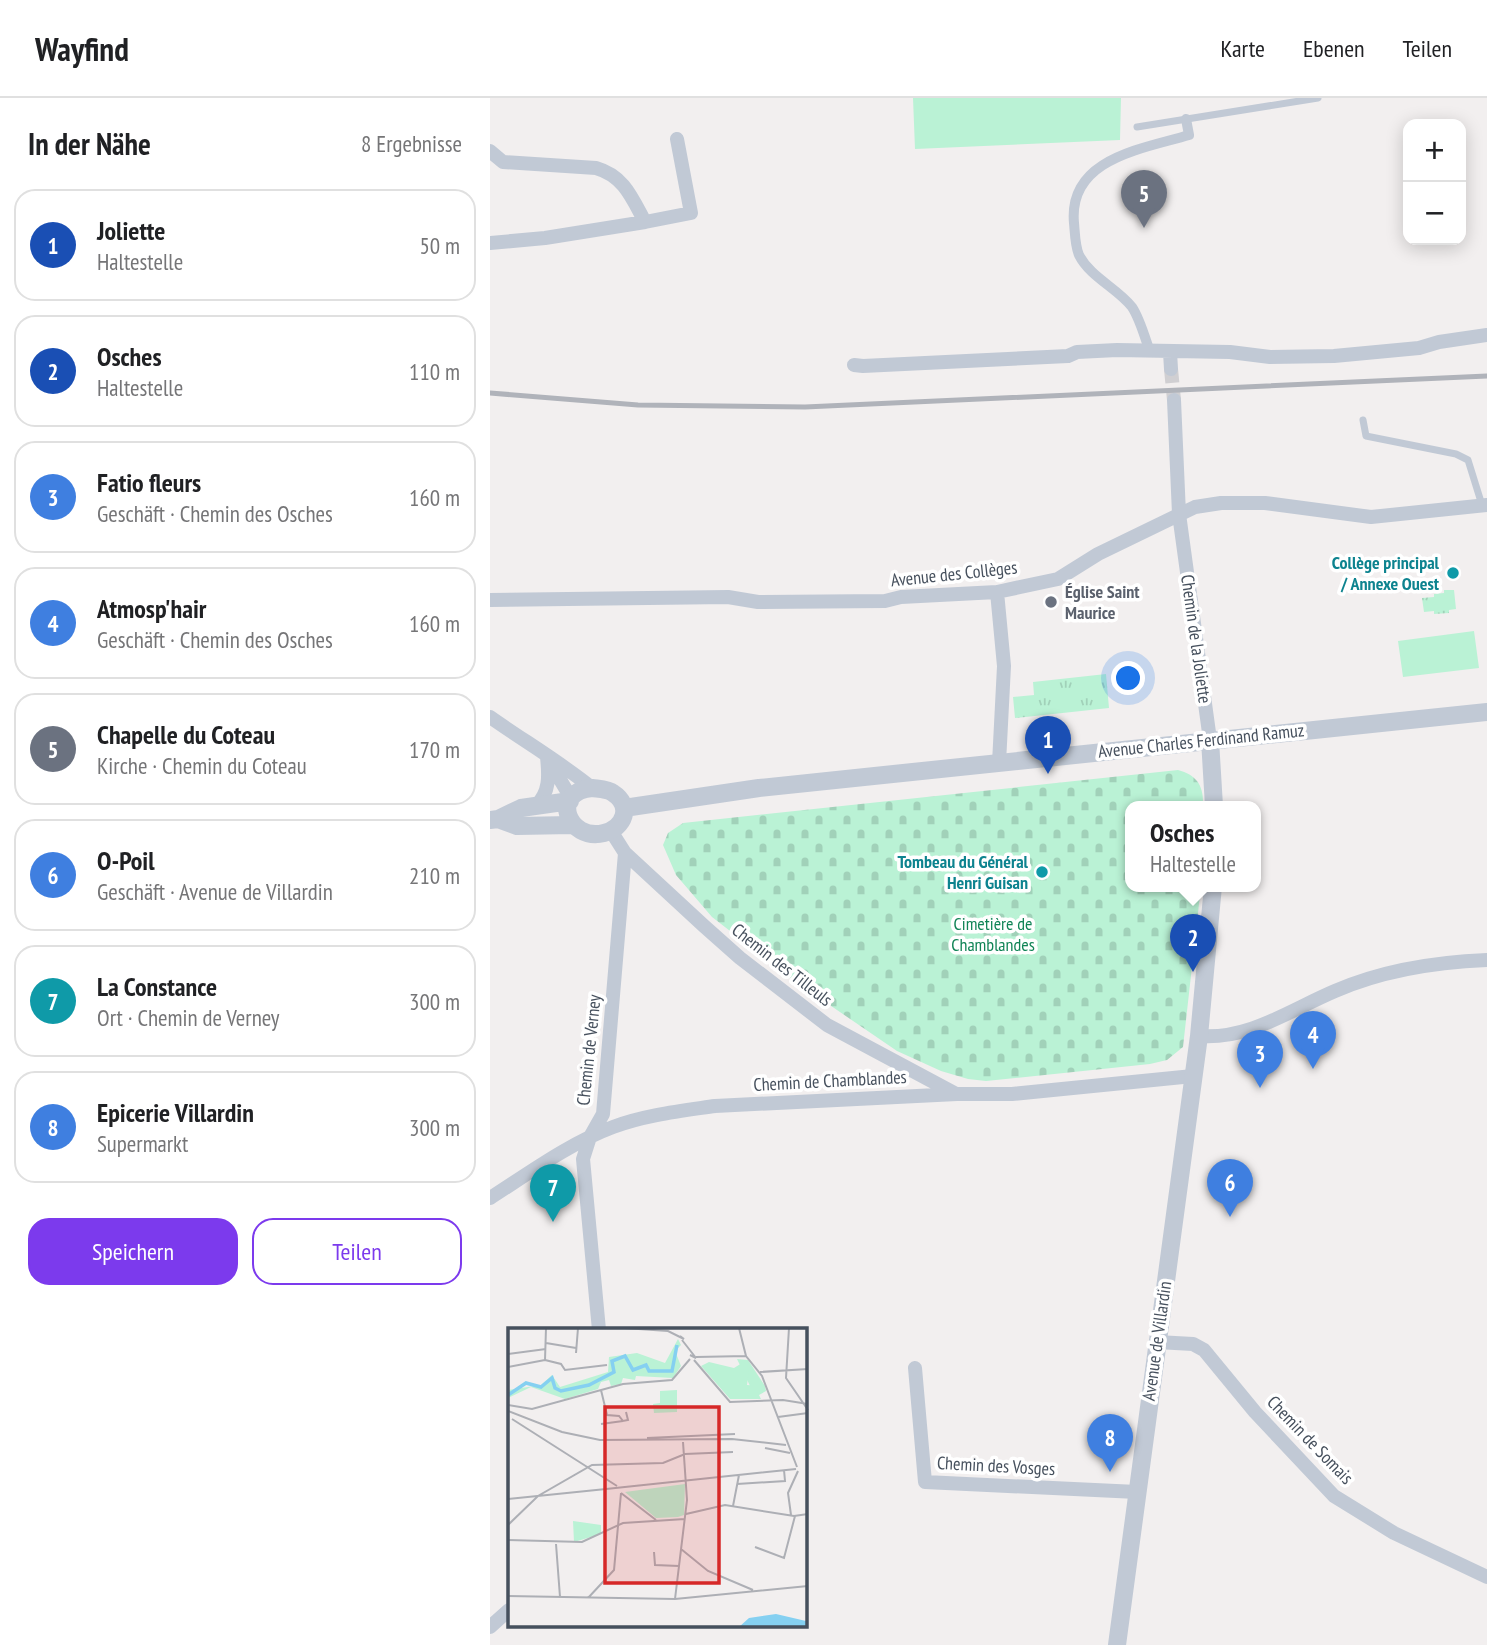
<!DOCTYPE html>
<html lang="de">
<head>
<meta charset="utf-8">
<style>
	:root { --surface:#fff; --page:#f2f2f2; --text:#202124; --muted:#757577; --line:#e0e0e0; --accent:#7c3aed }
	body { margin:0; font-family:"PT Sans Narrow",sans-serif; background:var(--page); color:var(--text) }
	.controls { position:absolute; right:21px; top:21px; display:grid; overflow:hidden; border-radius:14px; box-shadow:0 4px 18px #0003 }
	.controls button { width:63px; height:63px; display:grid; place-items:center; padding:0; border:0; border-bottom:2px solid var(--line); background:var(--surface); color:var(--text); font:35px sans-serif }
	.you { position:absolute; left:639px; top:581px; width:24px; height:24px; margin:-18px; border:5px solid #fff; border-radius:50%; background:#1a73e8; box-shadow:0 0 0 10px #1a73e833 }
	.badge { display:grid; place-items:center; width:46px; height:46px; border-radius:50%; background:var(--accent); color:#fff; font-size:23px; font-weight:700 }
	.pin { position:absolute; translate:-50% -58px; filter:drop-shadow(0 2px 4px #0008) }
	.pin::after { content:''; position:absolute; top:37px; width:24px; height:21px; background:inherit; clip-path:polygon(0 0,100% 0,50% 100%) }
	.popup { position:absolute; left:635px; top:703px; width:136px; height:91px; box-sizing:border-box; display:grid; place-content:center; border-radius:14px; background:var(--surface); filter:drop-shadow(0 2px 5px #0005); font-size:23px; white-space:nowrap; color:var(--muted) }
	.popup b { font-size:26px; color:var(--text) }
	.popup::after { content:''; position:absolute; left:50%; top:100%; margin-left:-14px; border:14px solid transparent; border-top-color:var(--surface) }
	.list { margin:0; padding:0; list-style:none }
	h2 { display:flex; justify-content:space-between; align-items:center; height:91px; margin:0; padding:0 28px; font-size:30px }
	h2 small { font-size:23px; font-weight:400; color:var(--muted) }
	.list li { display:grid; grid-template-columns:46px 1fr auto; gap:21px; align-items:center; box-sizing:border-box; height:112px; margin:0 14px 14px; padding:0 14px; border:2px solid var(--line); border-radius:21px }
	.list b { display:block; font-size:26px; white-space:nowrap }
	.list p { margin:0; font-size:23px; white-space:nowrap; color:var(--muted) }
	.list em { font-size:23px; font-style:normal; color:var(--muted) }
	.actions { display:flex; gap:14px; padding:21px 28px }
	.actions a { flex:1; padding:16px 0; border:2px solid var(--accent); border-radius:21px; text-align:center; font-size:24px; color:var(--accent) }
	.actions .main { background:var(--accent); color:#fff }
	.map { position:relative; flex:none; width:997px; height:1547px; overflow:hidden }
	header { display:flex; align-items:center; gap:42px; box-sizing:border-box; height:98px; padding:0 35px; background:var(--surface); border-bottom:2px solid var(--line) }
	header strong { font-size:33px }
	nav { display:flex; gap:38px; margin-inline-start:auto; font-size:24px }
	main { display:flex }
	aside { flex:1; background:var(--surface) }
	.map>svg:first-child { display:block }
</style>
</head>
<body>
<header>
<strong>Wayfind</strong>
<nav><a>Karte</a><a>Ebenen</a><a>Teilen</a></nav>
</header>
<main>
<aside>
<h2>In der Nähe<small>8 Ergebnisse</small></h2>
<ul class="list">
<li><span class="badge" style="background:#1a4fb4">1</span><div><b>Joliette</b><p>Haltestelle</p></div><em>50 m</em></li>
<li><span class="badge" style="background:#1a4fb4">2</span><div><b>Osches</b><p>Haltestelle</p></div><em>110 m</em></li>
<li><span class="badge" style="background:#3f7fe0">3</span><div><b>Fatio fleurs</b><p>Geschäft · Chemin des Osches</p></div><em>160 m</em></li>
<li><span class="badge" style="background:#3f7fe0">4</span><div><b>Atmosp'hair</b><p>Geschäft · Chemin des Osches</p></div><em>160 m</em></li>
<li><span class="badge" style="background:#6b7280">5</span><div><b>Chapelle du Coteau</b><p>Kirche · Chemin du Coteau</p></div><em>170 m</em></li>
<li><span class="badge" style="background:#3f7fe0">6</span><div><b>O-Poil</b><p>Geschäft · Avenue de Villardin</p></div><em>210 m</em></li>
<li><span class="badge" style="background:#0f9aa8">7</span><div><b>La Constance</b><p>Ort · Chemin de Verney</p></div><em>300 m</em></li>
<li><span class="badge" style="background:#3f7fe0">8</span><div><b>Epicerie Villardin</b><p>Supermarkt</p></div><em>300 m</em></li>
</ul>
<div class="actions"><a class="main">Speichern</a><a>Teilen</a></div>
</aside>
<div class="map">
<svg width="997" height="1547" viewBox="0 0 997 1547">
	<defs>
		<pattern id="cemetery-stones" width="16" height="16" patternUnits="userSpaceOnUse" patternTransform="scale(1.75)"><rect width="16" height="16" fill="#baf2d5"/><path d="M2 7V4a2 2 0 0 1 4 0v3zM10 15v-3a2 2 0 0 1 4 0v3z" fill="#a1d1b9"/></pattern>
		<pattern id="park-tufts" width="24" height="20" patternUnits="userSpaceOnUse" patternTransform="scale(1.75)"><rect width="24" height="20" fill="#baf2d5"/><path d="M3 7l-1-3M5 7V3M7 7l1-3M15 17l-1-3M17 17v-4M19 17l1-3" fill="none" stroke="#a1d1b9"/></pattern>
	</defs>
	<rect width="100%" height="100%" fill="#f2efef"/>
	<path fill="#baf2d5" d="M423 0H631L630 42 425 51Z
		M984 533 989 570 913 579 908 543Z"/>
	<path fill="url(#cemetery-stones)" d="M688 672C707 677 714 688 713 708H640V788H711L693 949 677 962 660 966 496 983 478 981 451 973 407 953 306 884 222 819 186 777 173 747 178 735 193 725Z"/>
	<path fill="url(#park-tufts)" d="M954 492H964L966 511 959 512V515L944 516V513L934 514 932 500 944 499V496L954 495Z
		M616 576 619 610 525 620 523 599 544 597 543 584Z"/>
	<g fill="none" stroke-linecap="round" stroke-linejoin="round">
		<path stroke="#d0cfd2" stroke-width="14" stroke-dasharray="14 7" stroke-linecap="butt" d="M681 271 684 302"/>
		<path stroke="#c1c9d5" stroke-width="7" d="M647 29 828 0
			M873 322 876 338 966 356 978 362 992 407"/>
		<path stroke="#c1c9d5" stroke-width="10" d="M660 254C655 240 650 221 642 209 627 190 600 179 589 157 585 148 585 135 584 125 578 60 653 51 699 37L696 21"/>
		<path stroke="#c1c9d5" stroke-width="14" d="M0 53 13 64 106 70C134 78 142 100 155 124L201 115 187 41
			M0 145 55 140 155 124
			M680 254 681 271
			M364 267 373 268 578 258 587 254 627 252 740 254 780 259 844 258 929 250 949 244 997 237
			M684 302 689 416 720 642
			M507 494 514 568 509 665
			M0 502 238 499 268 504 395 503 411 499 507 494 568 481 608 456 705 409 731 405H775L881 419 997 407
			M0 619C34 643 70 664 102 690
			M59 663 81 700
			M46 708C60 694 59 678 57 659
			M121 733 135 755 214 828 250 860 337 927 466 996
			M709 938C759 942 800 912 845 893 891 873 947 864 997 862
			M0 1100C39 1075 80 1045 123 1029 155 1017 191 1013 225 1008L467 996H522L703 978
			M109 1232 93 1061 100 1039 113 1016 135 755
			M667 1244 703 1246 714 1252 765 1314 844 1398 904 1435 997 1479
			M425 1270 435 1384 647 1394
			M0 1529 19 1512"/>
		<path stroke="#c1c9d5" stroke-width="18" d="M720 642 724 708
			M102 690C109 691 118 691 123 695 143 708 134 730 114 735 78 744 59 694 102 690Z
			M134 710 269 690 997 614
			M8 721 27 728 82 727
			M0 722 8 721 31 710 80 703
			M627 1547 709 938 723 788"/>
		<path stroke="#b0b3ba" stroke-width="5" d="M0 295 148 307 315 309 997 278"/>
	</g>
	<g fill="#0f9aa8" stroke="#fff" stroke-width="2.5">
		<circle cx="963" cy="475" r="7"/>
		<circle cx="552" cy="774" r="7"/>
	</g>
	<circle fill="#6b7280" stroke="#fff" stroke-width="2.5" cx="561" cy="504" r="7"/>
	<g text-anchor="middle" stroke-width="7" stroke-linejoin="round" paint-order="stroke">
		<g font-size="18" font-weight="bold" fill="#0d838f" stroke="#fff" text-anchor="end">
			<text x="949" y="471">Collège principal<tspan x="949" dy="21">/ Annexe Ouest</tspan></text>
			<text x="538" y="770">Tombeau du Général<tspan x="538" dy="21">Henri Guisan</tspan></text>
		</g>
		<g font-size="18" fill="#46505d" stroke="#fff">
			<text transform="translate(464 476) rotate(-6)" y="6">Avenue des Collèges</text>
			<text transform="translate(706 541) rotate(82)" y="6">Chemin de la Joliette</text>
			<text transform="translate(711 643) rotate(-6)" y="6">Avenue Charles Ferdinand Ramuz</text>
			<text transform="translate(292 867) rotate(38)" y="6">Chemin des Tilleuls</text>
			<text transform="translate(99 952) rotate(-84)" y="6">Chemin de Verney</text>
			<text transform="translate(340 983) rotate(-3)" y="6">Chemin de Chamblandes</text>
			<text transform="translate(667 1243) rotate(-82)" y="6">Avenue de Villardin</text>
			<text transform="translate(820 1342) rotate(46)" y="6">Chemin de Somais</text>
			<text transform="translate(506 1368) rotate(3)" y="6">Chemin des Vosges</text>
		</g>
		<g font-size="18" font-weight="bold" fill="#5b616d" stroke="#fff" text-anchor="start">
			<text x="575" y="500">Église Saint<tspan x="575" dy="21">Maurice</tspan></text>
		</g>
		<g font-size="18" fill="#118456" stroke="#fff">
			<text x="503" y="832">Cimetière de<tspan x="503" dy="21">Chamblandes</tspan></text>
		</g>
	</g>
	<g transform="translate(18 1230)">
		<rect width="299" height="299" fill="#f2efef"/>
		<path d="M169 62V84L146 85 145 76 152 75V63Z" fill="#baf2d5"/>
		<path d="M170 11 173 17 167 23 173 38 165 50 128 48 127 52 115 50 113 56 103 58 101 52 93 54 90 61 57 71 23 59 0 70V62L33 57 44 47 52 59 100 44 101 29 129 25 157 35ZM229 31 240 32 257 58 243 60Z" fill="#baf2d5"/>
		<path d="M177 156 176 187 170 189 148 190 117 164Z" fill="#baf2d5"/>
		<path d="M201 34 226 40 234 35 241 42 239 57 257 58 258 63 251 67 253 71H222L193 38ZM65 193 93 197V206L66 214Z" fill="#baf2d5"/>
		<path d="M268 286 298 293 299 299H231L241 290Z" fill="#85d0f1"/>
		<path fill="none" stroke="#85d0f1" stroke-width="3.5" d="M0 67 18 55 33 59 44 50 47 60 53 63 81 57 106 44 104 33 117 28 125 42 138 37 141 43H164L169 17"/>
		<path fill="none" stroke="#adafb5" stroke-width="2" d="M116 0 160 3 176 11 172 8M231 0 238 28 254 48 289 139M281 0 278 50 300 82M174 12 188 30 182 27M38 15 68 20M68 25 70 0M0 26 38 21M188 29 238 28M37 32 53 36 57 42 99 37M37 32 38 0M186 32 222 74 275 72 300 76M0 39 37 32M252 44 300 41M93 62 99 87 111 88 115 93 120 92 118 84M0 77 24 81 115 56 164 52 182 31M0 83 54 104 92 112 224 111 278 117M270 89 300 85M4 91 109 158M93 96 115 93M139 110 227 106M257 120 282 125M229 156 277 153 276 142M98 161 288 141M113 165 148 192M0 171 98 161M225 178 231 147M178 186 217 177 286 188 300 186M283 187 280 165 290 143M0 197 30 168 84 137 155 135 177 126 225 124M0 212 74 214 115 195 177 191M48 216 52 269M247 219 276 230 287 188M173 221 200 243 245 262M146 224 147 237 171 238M0 268 167 271 300 258M80 270 106 242 113 165M167 271 179 172 175 114"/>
		<path fill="#d62828" fill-opacity="0.15" stroke="#d62828" stroke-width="3.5" d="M97 79H211V255H97Z"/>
		<rect width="299" height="299" fill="none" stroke="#46505d" stroke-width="3.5"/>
	</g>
</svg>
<div class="controls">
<button>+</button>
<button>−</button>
</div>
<div class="you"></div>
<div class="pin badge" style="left:558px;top:676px;background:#1a4fb4">1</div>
<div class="pin badge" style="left:703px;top:874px;background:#1a4fb4">2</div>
<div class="popup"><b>Osches</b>Haltestelle</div>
<div class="pin badge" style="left:770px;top:990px;background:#3f7fe0">3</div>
<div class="pin badge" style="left:823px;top:971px;background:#3f7fe0">4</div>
<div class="pin badge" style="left:654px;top:130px;background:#6b7280">5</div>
<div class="pin badge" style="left:740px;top:1119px;background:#3f7fe0">6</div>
<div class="pin badge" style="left:63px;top:1124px;background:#0f9aa8">7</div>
<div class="pin badge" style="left:620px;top:1374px;background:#3f7fe0">8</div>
</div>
</main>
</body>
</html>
